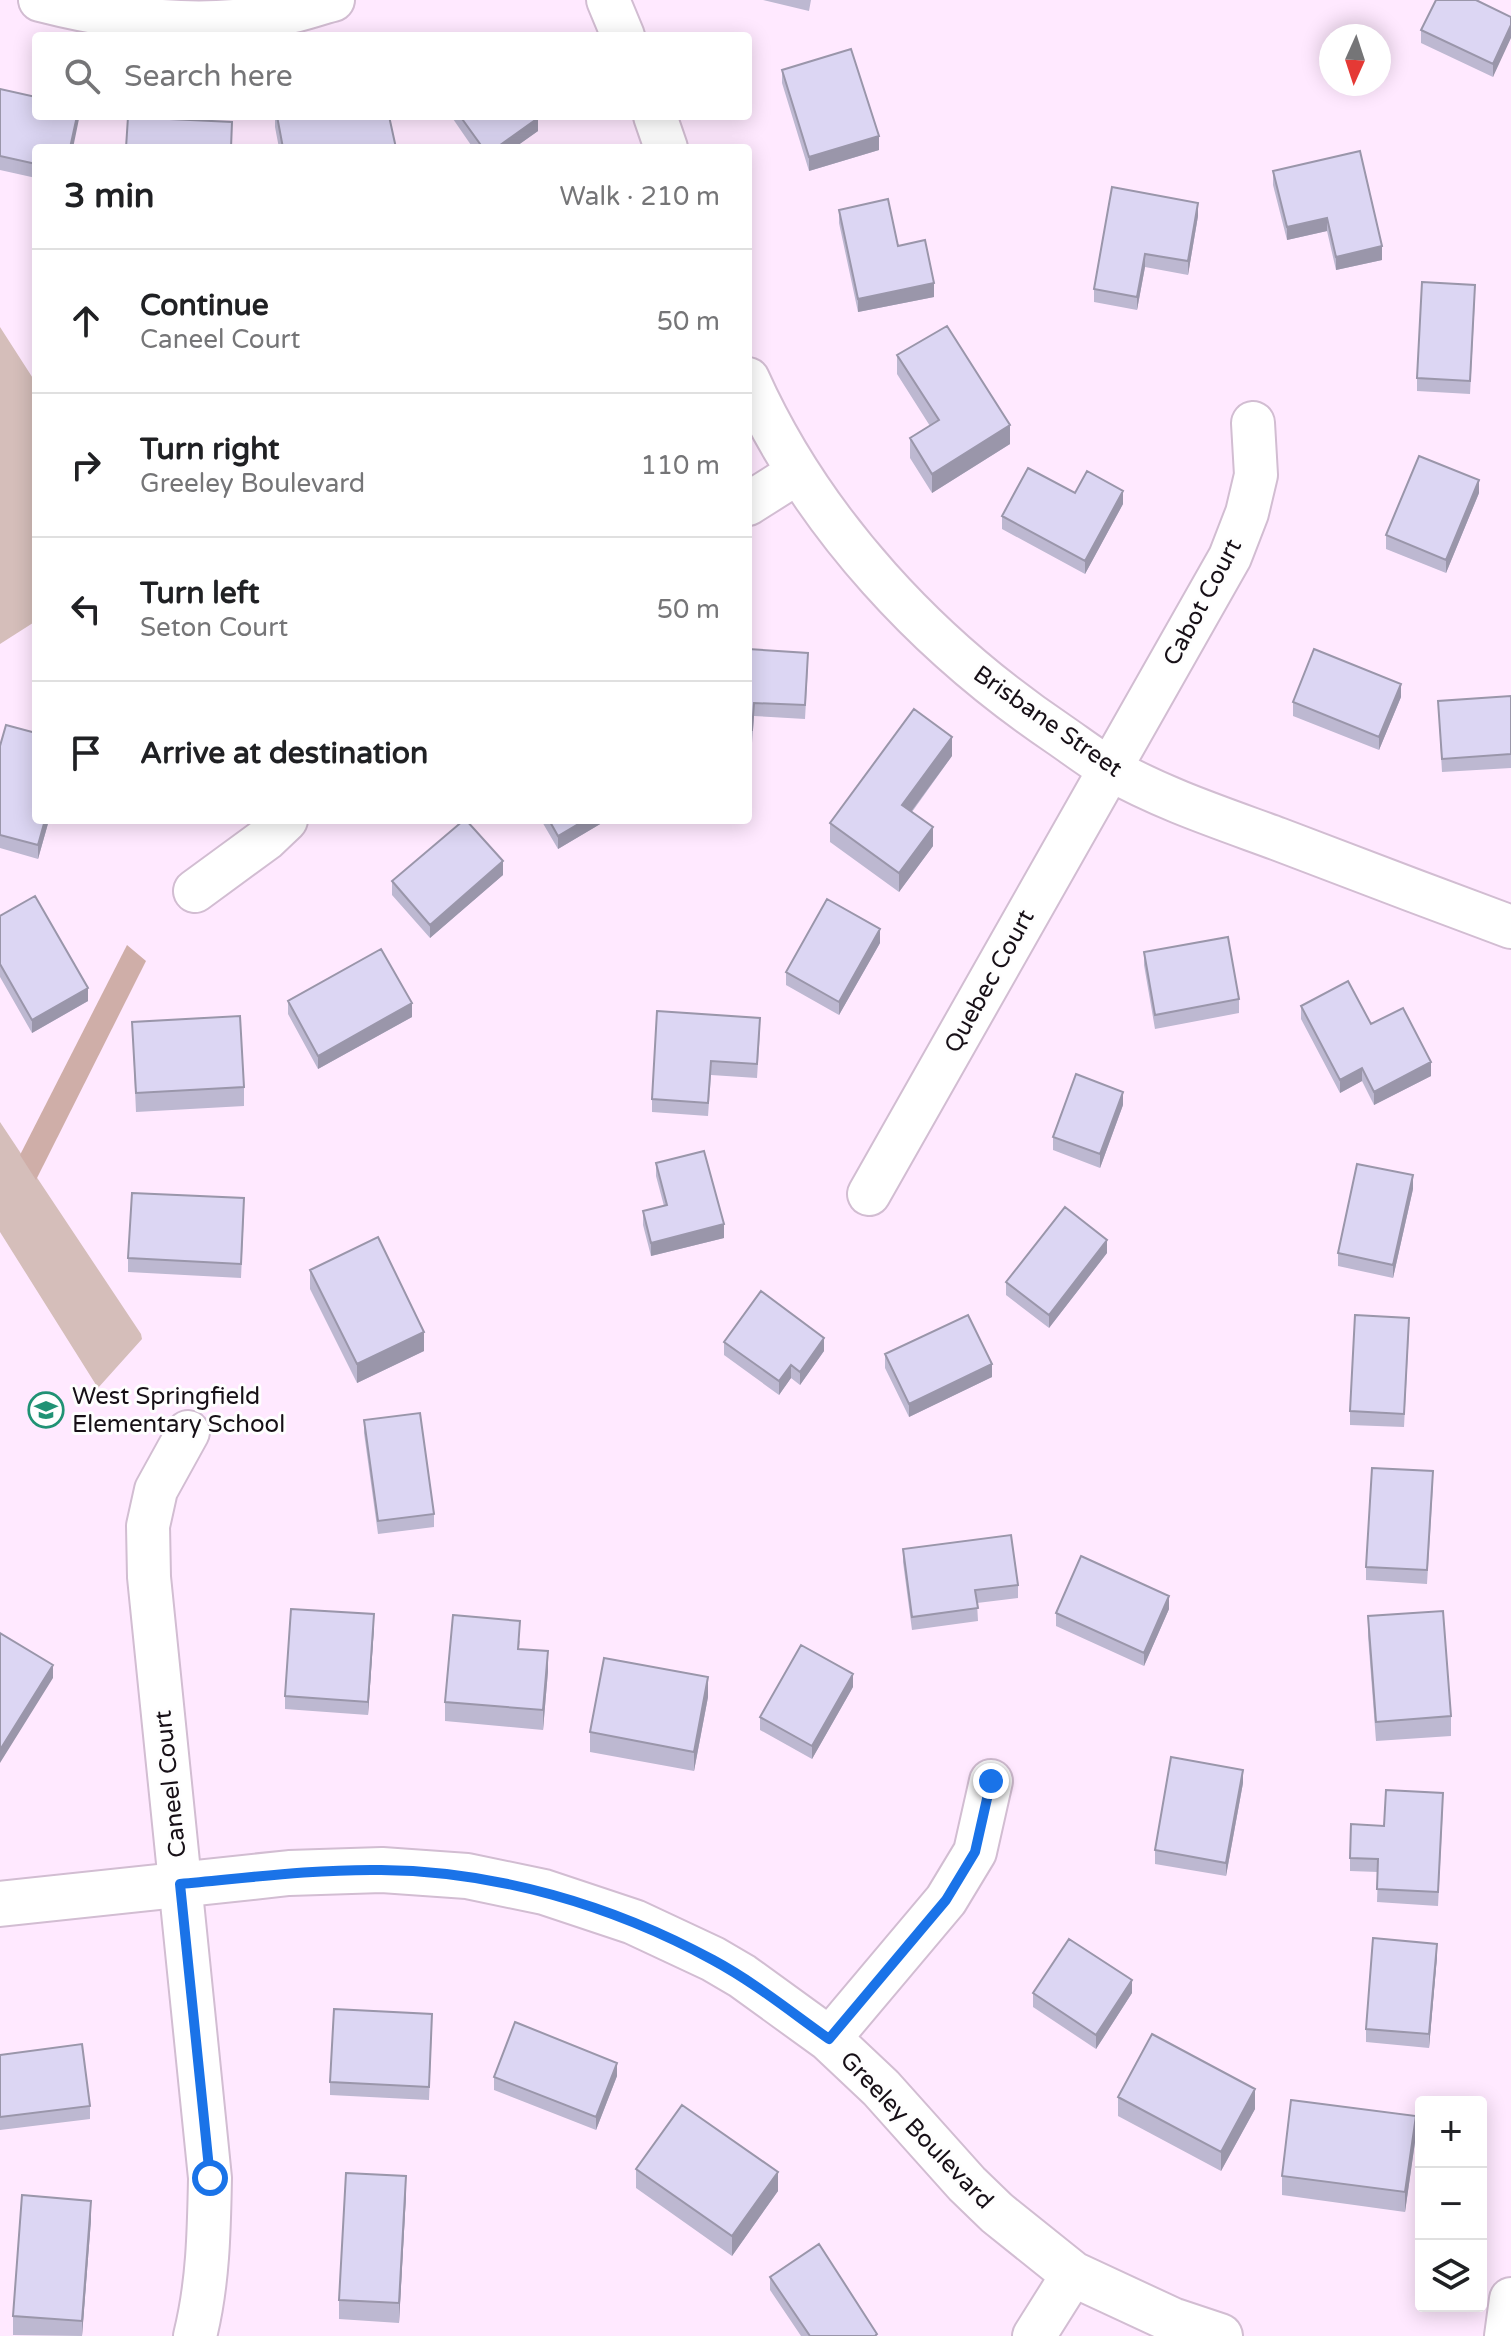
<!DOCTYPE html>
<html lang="en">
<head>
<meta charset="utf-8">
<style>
	:root { --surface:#fff; --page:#f2f2f2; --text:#202124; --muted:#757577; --line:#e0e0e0 }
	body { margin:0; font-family:"Varela Round",sans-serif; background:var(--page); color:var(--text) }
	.controls { position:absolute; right:24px; bottom:24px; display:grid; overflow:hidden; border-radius:8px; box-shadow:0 4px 20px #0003 }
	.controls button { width:72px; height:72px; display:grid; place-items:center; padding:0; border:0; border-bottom:2px solid var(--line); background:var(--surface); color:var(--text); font:40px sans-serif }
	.compass { position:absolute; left:1319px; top:24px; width:72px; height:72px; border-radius:50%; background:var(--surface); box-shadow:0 4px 20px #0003; rotate:183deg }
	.stop { position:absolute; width:24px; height:24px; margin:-18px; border:6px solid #1a73e8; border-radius:50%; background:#fff }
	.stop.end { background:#1a73e8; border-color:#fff; box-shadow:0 2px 8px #0008 }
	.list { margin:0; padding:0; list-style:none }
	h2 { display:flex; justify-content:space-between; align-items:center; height:104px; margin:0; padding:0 32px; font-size:34px }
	h2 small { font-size:26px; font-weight:400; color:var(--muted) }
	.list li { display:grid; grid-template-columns:52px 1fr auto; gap:24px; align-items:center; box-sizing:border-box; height:144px; padding:0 32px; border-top:2px solid var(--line) }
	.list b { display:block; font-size:30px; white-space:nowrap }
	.list p { margin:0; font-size:26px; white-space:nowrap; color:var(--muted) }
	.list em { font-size:26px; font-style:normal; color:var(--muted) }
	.icon { flex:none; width:44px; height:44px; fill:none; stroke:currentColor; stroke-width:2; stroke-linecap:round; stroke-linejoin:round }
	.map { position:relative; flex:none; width:1511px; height:2336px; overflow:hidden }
	.search { position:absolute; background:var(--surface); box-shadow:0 4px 20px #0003; left:32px; top:32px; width:720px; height:88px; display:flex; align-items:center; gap:20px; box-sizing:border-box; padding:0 28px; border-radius:8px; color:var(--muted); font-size:30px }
	.panel { position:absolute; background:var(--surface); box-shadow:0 4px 20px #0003; left:32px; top:144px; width:720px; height:680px; border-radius:8px }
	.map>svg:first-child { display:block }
</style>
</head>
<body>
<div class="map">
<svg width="1511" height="2336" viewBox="0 0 1511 2336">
	<rect width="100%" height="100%" fill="#ffe9ff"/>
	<path fill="#d5beba" d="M0 327 36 383V621L0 644Z
		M0 1122 141 1334 142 1339 98 1388 0 1232Z"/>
	<path fill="#cfaea8" d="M127 945 146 961 36 1180 20 1155Z"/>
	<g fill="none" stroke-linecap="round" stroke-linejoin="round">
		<defs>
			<path id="street" d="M40 0C118 20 205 32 285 13 301 10 317 4 333 0
				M608 0 623 36
				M655 116 666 148
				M748 379C813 524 929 647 1060 735 1076 746 1093 759 1110 769 1163 799 1221 818 1278 839 1356 869 1433 898 1511 927
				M748 504 797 473
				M195 891 266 839 286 820
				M869 1194 1230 557 1247 513 1256 475 1253 423
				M188 1432 156 1490 148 1526 149 1577 210 2178C209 2232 208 2284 195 2336
				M829 2039 946 1900 975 1852 991 1781
				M1034 2336 1073 2274
				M1506 2336 1511 2299"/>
			<path id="secondary" d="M0 1904 289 1873 382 1870 467 1876 544 1892 634 1922 713 1959 742 1976 829 2039 881 2088 967 2184 997 2213 1073 2274 1172 2320 1220 2336"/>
		</defs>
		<use href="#street" stroke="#d2bdd2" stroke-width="46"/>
		<use href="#secondary" stroke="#d2bdd2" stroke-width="48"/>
		<use href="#street" stroke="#fff" stroke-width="42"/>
		<use href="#secondary" stroke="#fff" stroke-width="44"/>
	</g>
	<path fill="#bdb8d1" d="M763 0H811L809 11Z
		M1511 17 1493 77 1421 43V30Z
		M782 70 879 150 809 171 782 83Z
		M0 89 79 116V119L36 148V178L0 170Z
		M275 116H389L396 148H279L275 127Z
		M451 116H536L538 131 514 148H473Z
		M1273 171 1382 260 1336 270 1327 231 1287 240 1273 185Z
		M839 210 898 246 934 297 858 312 839 223Z
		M1198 216 1188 275 1145 267 1137 310 1094 302V289Z
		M1475 298 1470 394 1417 391V378Z
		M897 355 1010 444 932 493 910 458V438L930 426 897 374Z
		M1075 493 1123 504 1085 574 1002 529V516Z
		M1479 493 1446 573 1386 549V535Z
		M748 649 808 666 805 719 754 716 752 743H748Z
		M1511 696V768L1442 772 1438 701Z
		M1401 697 1379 750 1293 716V702Z
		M0 746 36 820H49L38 859 0 848Z
		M952 756 912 812 933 846 899 892 830 842V823Z
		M541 820H607L558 849Z
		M503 875 430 938 392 895V881Z
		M0 916 88 1001 32 1033 0 977Z
		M880 943 839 1015 786 985V972Z
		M1144 952 1239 999V1013L1155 1029 1144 965Z
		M288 1001 412 1017 318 1069 288 1014Z
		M1301 1006 1371 1024 1431 1076 1374 1105 1362 1081 1340 1093 1301 1019Z
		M132 1022 244 1087V1106L136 1112Z
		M760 1031 757 1078 711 1075 708 1116 652 1112V1099Z
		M1123 1105 1100 1168 1053 1150V1137Z
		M656 1163 724 1238 651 1256 643 1225V1211L664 1206 656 1176Z
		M1413 1189 1393 1278 1338 1266V1253Z
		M244 1212 241 1278 128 1272V1258Z
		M1107 1253 1049 1328 1006 1295V1282Z
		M310 1270 424 1351 357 1383 310 1289Z
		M1409 1331 1404 1427 1350 1425V1411Z
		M724 1342 824 1351 800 1385 791 1378 779 1395 724 1355Z
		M885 1354 992 1377 909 1417 885 1368Z
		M364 1420 434 1514V1527L378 1534 364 1433Z
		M1433 1485 1427 1584 1366 1580V1567Z
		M903 1549 1018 1585V1598L977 1603 978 1621 912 1630 903 1562Z
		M1169 1609 1144 1666 1056 1626V1613Z
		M1368 1616 1451 1716V1736L1376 1741 1368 1636Z
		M374 1627 368 1715 285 1709V1696Z
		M520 1640 519 1649 548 1671 543 1730 445 1721V1702Z
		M853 1687 812 1759 760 1730V1717Z
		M708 1697 694 1771 590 1752V1732Z
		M1243 1783 1226 1876 1155 1864V1850Z
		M1443 1807 1438 1906 1377 1902 1378 1872 1350 1871V1858L1384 1826Z
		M1437 1957 1429 2048 1366 2042V2029Z
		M1033 1993H1132L1096 2049 1033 2007Z
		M432 2027 429 2100 330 2095V2082Z
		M0 2055 90 2106V2119L0 2130Z
		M617 2076 596 2130 494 2090V2077Z
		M1118 2097 1255 2109 1221 2171 1118 2116Z
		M1416 2135 1405 2212 1282 2195V2176Z
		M636 2169 778 2191 732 2256 636 2188Z
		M406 2195 399 2323 339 2319V2300Z
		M91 2220 82 2336 13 2335V2316Z
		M770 2277 877 2336H801L770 2290Z"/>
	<path fill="#9a96aa" d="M1511 25V38L1493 77V64Z
		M77 116H79V119L73 148H70Z
		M538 118V131L514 148H496Z
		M879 136V150L809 171V157Z
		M1198 203V216L1188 275V261Z
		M1327 218V231L1287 240V227Z
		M1382 246V260L1336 270V257Z
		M1145 254V267L1137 310V297Z
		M934 283V297L858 312V299Z
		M1010 425V444L932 493V474Z
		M1479 480V493L1446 573V560Z
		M1123 491V504L1085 574V561Z
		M1401 684V697L1379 750V737Z
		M952 737V756L902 824V805Z
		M45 820H49L38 859V845Z
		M585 820H607L558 849V836Z
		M933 827V846L899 892V873Z
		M503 861V875L430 938V925Z
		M880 929V943L839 1015V1002Z
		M88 988V1001L32 1033V1020Z
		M412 1003V1017L318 1069V1056Z
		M1431 1062V1076L1374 1105V1092Z
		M1362 1068V1081L1340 1093V1080Z
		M1123 1092V1105L1100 1168V1154Z
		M1413 1175V1189L1393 1278V1265Z
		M724 1224V1238L651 1256V1243Z
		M1107 1240V1253L1049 1328V1315Z
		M424 1332V1351L357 1383V1364Z
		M824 1338V1351L800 1385V1372Z
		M992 1364V1377L909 1417V1404Z
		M791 1365V1378L779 1395V1381Z
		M1169 1596V1609L1144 1666V1653Z
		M374 1614V1627L368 1715V1702Z
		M548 1651V1671L543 1730V1710Z
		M53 1665V1678L0 1763V1750Z
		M853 1674V1687L812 1759V1746Z
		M708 1677V1697L694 1771V1752Z
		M1243 1770V1783L1226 1876V1863Z
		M1437 1944V1957L1429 2048V2034Z
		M1132 1980V1993L1096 2049V2035Z
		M617 2063V2076L596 2130V2117Z
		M1255 2089V2109L1221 2171V2152Z
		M1416 2116V2135L1405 2212V2192Z
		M778 2172V2191L732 2256V2236Z
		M406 2176V2195L399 2323V2303Z
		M91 2201V2220L82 2336V2321Z"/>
	<path fill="#dcd6f3" stroke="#9a96aa" stroke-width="2" d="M1436 0H1476L1511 17V25L1493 64 1421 30Z
		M851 49 879 136 809 157 782 70Z
		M0 89 36 97V116H77L70 148H36V164L0 156Z
		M277 116H389L396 148H283Z
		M460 116H536L538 118 496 148H483Z
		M128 117 232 122 231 148H126Z
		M1360 151 1382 246 1336 257 1327 218 1287 227 1273 171Z
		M1112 187 1198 203 1188 261 1145 254 1137 297 1094 289Z
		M888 199 898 246 925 240 934 283 858 299 839 210Z
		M1422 282 1475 285 1470 381 1417 378Z
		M947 326 1010 425 932 474 910 438 939 420 897 355Z
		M1419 456 1479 480 1446 560 1386 535Z
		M1028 468 1075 493 1087 471 1123 491 1085 561 1002 516Z
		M748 649 808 653 805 705 754 703 752 730H748Z
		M1314 649 1401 684 1379 737 1293 702Z
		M1511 696V754L1442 759 1438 701Z
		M914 709 952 737 902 805 933 827 899 873 830 823Z
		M6 725 36 733V820H45L38 845 0 835V746Z
		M464 820H466L503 861 430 925 392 881Z
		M549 820H585L558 836Z
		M35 896 88 988 32 1020 0 964V916Z
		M827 899 880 929 839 1002 786 972Z
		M1228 937 1239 999 1155 1015 1144 952Z
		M381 949 412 1003 318 1056 288 1001Z
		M1348 981 1371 1024 1403 1008 1431 1062 1374 1092 1362 1068 1340 1080 1301 1006Z
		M657 1011 760 1018 757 1064 711 1061 708 1103 652 1099Z
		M240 1016 244 1087 136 1093 132 1022Z
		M1076 1074 1123 1092 1100 1154 1053 1137Z
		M704 1151 724 1224 651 1243 643 1211 667 1205 656 1163Z
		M1357 1164 1413 1175 1393 1265 1338 1253Z
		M132 1193 244 1198 241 1264 128 1258Z
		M1065 1207 1107 1240 1049 1315 1006 1282Z
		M378 1237 424 1332 357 1364 310 1270Z
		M761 1291 824 1338 800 1372 791 1365 779 1381 724 1342Z
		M968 1315 992 1364 909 1404 885 1354Z
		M1355 1315 1409 1318 1404 1414 1350 1411Z
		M420 1413 434 1514 378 1521 364 1420Z
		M1372 1468 1433 1471 1427 1570 1366 1567Z
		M1011 1535 1018 1585 975 1590 978 1608 912 1617 903 1549Z
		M1081 1556 1169 1596 1144 1653 1056 1613Z
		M291 1609 374 1614 368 1702 285 1696Z
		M1443 1611 1451 1716 1376 1722 1368 1616Z
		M453 1615 520 1621 518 1649 548 1651 543 1710 445 1702Z
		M0 1633 53 1665 0 1750Z
		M801 1645 853 1674 812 1746 760 1717Z
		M604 1658 708 1677 694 1752 590 1732Z
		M1171 1757 1243 1770 1226 1863 1155 1850Z
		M1386 1790 1443 1793 1438 1892 1377 1889 1378 1859 1350 1858 1351 1824 1384 1826Z
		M1373 1938 1437 1944 1429 2034 1366 2029Z
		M1069 1939 1132 1980 1096 2035 1033 1993Z
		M334 2009 432 2014 429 2087 330 2082Z
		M515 2022 617 2063 596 2117 494 2077Z
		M1152 2034 1255 2089 1221 2152 1118 2097Z
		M82 2044 90 2106 0 2117V2055Z
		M1291 2100 1416 2116 1405 2192 1282 2176Z
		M682 2105 778 2172 732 2236 636 2169Z
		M346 2173 406 2176 399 2303 339 2300Z
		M22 2195 91 2201 82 2321 13 2316Z
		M819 2244 877 2334 875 2336H810L770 2277Z"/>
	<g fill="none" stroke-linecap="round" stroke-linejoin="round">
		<path stroke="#1a73e8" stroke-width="10" d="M210 2178 180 1884C247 1878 314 1869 381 1870 496 1871 612 1905 713 1960 754 1982 791 2012 829 2039L946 1900 975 1852 991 1781"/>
	</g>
	<defs>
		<symbol id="school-ring" viewBox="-11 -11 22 22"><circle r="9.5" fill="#fefefe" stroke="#209274" stroke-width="1.5"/><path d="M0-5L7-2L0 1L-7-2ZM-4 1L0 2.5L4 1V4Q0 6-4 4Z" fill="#209274"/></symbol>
	</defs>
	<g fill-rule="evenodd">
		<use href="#school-ring" x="26" y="1390" width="40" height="40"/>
	</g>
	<g text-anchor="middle" stroke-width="6" stroke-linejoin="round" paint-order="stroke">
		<g font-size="24" fill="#171017" stroke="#fefefe">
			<text transform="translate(1202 602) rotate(-62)" y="8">Cabot Court</text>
			<text transform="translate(1048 721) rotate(35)" y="8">Brisbane Street</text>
			<text transform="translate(989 981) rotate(-61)" y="8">Quebec Court</text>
			<text transform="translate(170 1784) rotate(-96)" y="8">Caneel Court</text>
			<text transform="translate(917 2130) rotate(46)" y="8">Greeley Boulevard</text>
		</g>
		<g font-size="24" fill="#171017" stroke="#fefefe" text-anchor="start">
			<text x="72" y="1404">West Springfield<tspan x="72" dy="28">Elementary School</tspan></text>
		</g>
	</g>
</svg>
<div class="controls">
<button>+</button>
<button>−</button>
<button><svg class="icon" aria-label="layers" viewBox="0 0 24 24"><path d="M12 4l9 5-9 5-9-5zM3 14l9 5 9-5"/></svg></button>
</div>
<svg class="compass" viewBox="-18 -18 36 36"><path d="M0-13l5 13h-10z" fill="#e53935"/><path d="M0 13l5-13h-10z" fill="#757577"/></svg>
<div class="stop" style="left:210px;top:2178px"></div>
<div class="stop end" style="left:991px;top:1781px"></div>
<div class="search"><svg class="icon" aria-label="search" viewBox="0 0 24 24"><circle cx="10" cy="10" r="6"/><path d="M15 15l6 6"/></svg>Search here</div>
<section class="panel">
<h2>3 min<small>Walk · 210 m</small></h2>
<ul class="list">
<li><svg class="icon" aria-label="ahead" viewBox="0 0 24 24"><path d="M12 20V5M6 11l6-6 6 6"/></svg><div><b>Continue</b><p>Caneel Court</p></div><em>50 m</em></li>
<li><svg class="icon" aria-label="right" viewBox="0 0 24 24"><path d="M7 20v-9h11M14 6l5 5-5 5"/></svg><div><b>Turn right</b><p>Greeley Boulevard</p></div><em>110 m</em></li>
<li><svg class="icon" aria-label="left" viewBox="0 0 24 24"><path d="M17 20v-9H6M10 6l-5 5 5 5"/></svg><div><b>Turn left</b><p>Seton Court</p></div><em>50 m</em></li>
<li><svg class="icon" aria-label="arrive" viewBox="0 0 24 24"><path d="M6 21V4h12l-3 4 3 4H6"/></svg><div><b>Arrive at destination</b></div></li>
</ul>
</section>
</div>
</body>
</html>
